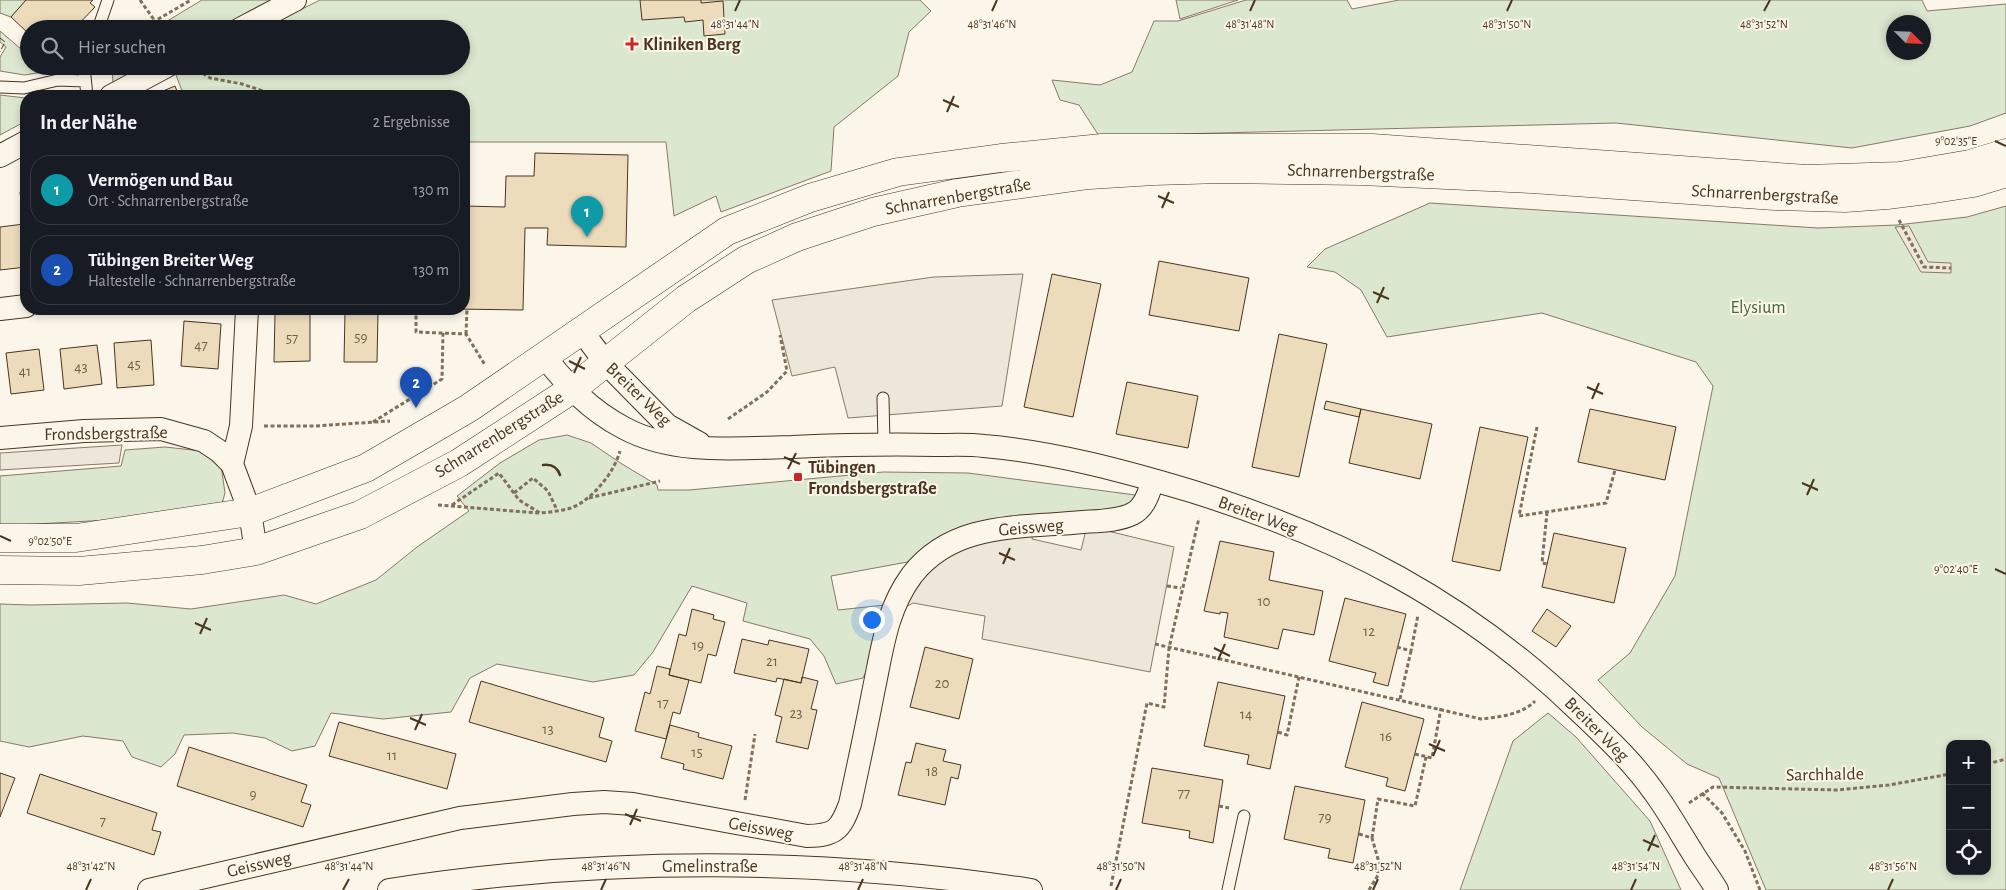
<!DOCTYPE html>
<html lang="de">
<head>
<meta charset="utf-8">
<style>
	:root { --surface:#171b24; --page:#20242c; --text:#f1f3f6; --muted:#9ea1a6; --line:#363941; --accent:#b45309 }
	body { margin:0; font-family:"Alegreya Sans",sans-serif; background:var(--page); color:var(--text) }
	.controls { position:absolute; right:15px; bottom:15px; display:grid; overflow:hidden; border-radius:10px; box-shadow:0 2px 8px #0003 }
	.controls button { width:45px; height:45px; display:grid; place-items:center; padding:0; border:0; border-bottom:1px solid var(--line); background:var(--surface); color:var(--text); font:25px sans-serif }
	.compass { position:absolute; left:1886px; top:15px; width:45px; height:45px; border-radius:50%; background:var(--surface); box-shadow:0 2px 8px #0003; rotate:114deg }
	.you { position:absolute; left:871px; top:619px; width:18px; height:18px; margin:-12px; border:4px solid #fff; border-radius:50%; background:#1a73e8; box-shadow:0 0 0 8px #1a73e833 }
	.badge { display:grid; place-items:center; width:32px; height:32px; border-radius:50%; background:var(--accent); color:#fff; font-size:16px; font-weight:700 }
	.pin { position:absolute; translate:-50% -41px; filter:drop-shadow(0 1px 2px #0008) }
	.pin::after { content:''; position:absolute; top:26px; width:18px; height:15px; background:inherit; clip-path:polygon(0 0,100% 0,50% 100%) }
	.list { margin:0; padding:0; list-style:none }
	h2 { display:flex; justify-content:space-between; align-items:center; height:65px; margin:0; padding:0 20px; font-size:21px }
	h2 small { font-size:16px; font-weight:400; color:var(--muted) }
	.list li { display:grid; grid-template-columns:32px 1fr auto; gap:15px; align-items:center; box-sizing:border-box; height:70px; margin:0 10px 10px; padding:0 10px; border:1px solid var(--line); border-radius:20px }
	.list b { display:block; font-size:19px; white-space:nowrap }
	.list p { margin:0; font-size:16px; white-space:nowrap; color:var(--muted) }
	.list em { font-size:16px; font-style:normal; color:var(--muted) }
	.icon { flex:none; width:28px; height:28px; fill:none; stroke:currentColor; stroke-width:2; stroke-linecap:round; stroke-linejoin:round }
	.map { position:relative; flex:none; width:2006px; height:890px; overflow:hidden }
	.search { position:absolute; background:var(--surface); box-shadow:0 2px 8px #0003; left:20px; top:20px; width:450px; height:55px; display:flex; align-items:center; gap:12px; box-sizing:border-box; padding:0 18px; border-radius:28px; color:var(--muted); font-size:19px }
	.panel { position:absolute; background:var(--surface); box-shadow:0 2px 8px #0003; left:20px; top:90px; width:450px; height:225px; border-radius:20px }
	.map>svg:first-child { display:block }
</style>
</head>
<body>
<div class="map">
<svg width="2006" height="890" viewBox="0 0 2006 890">
	<rect width="100%" height="100%" fill="#fbf6e9"/>
	<path fill="#dce7d0" stroke="#887966" fill-rule="evenodd" d="M0 0H26L11 17 0 13Z
		M202 0H279L222 29H154Z
		M320 0H920L931 11 909 32 898 76 834 127 831 171 721 212 716 196 674 216 666 142H464V96H184L176 75 192 66H461V29H262Z
		M1176 0H1238L1180 19Z
		M1246 0H1347L1352 9 1399 0H1922L1927 11 2006 4V113L1970 126 1852 148 1616 123 1099 136 1079 105 1060 100 1052 80 1100 85 1132 72 1154 21H1178ZM1894 22H1924V52H1894Z
		M0 31 29 56V66H42L48 71 25 75 0 71V57L6 47 0 42Z
		M112 66H147L113 83Z
		M0 95 26 98V121L0 135Z
		M1430 203 1818 228 1897 225 1967 217 2006 206V890H1766L1719 778 1687 764 1642 727 1598 680 1630 653 1675 576 1713 386 1696 362 1542 313 1387 337 1361 290 1335 272 1307 267 1325 249ZM1950 744H1987V871H1950Z
		M567 435 591 443 622 464 657 485 658 490H689L883 472 968 473 1143 496 1140 503 913 561 831 576 838 610 885 605 872 659 863 678 836 684 824 656 810 639 743 621 747 603 692 586 653 652 634 675 593 682 497 664 470 678 451 712 383 719 331 713 315 746 292 751 265 738 233 733 184 735 175 754 161 767 132 757 123 741 83 736 29 747 0 741V604L30 605 127 603 191 609 284 595 316 604 376 580 417 547 469 511 457 496 500 463 539 440Z
		M165 447 202 451 221 465 225 493 221 507 126 519 0 526V476L121 466 125 450Z
		M1548 713 1576 737 1650 821 1681 890H1460L1513 741Z"/>
	<path fill="#ede7d9" stroke="#887966" d="M1909 226 1928 262 1951 263V273L1921 272 1895 227Z
		M1023 274 1002 406 848 418 835 367 792 376 772 300 934 277Z
		M122 445 119 463 0 470V453Z
		M1034 526 1032 539 1081 550 1087 526 1174 547 1150 672 982 639 985 616 913 603 902 609 931 556Z"/>
	<path fill="#ecdcbc" stroke="#4a3520" d="M26 0H93L90 3 95 7 74 29H63L57 24 52 29H29V34L11 17Z
		M640 0H701V3L723 1 725 34 704 36 703 20 685 22 684 17 642 20Z
		M175 86 179 96H151Z
		M535 153 628 155 626 247 547 245 548 228H525L523 310 454 309H464V206L505 207 506 176H534Z
		M26 191V267L0 270V227L24 224 20 192Z
		M1159 261 1249 278 1239 331 1149 315Z
		M1052 274 1101 284 1073 417 1024 407Z
		M345 312H378L377 362H344Z
		M275 314H310V361L274 362Z
		M184 321 221 324 218 369 181 366Z
		M1279 334 1327 344 1299 477 1252 467Z
		M151 340 154 385 117 388 114 343Z
		M97 345 102 384 64 389 60 349Z
		M39 349 44 390 11 394 6 353Z
		M1127 382 1198 396 1188 448 1116 434Z
		M1326 401 1361 409 1359 417 1324 409Z
		M1361 409 1432 424 1420 479 1349 463Z
		M1590 409 1676 427 1665 480 1578 462Z
		M1480 427 1528 437 1500 571 1452 561Z
		M1554 533 1626 548 1614 603 1542 587Z
		M1220 541 1274 552 1269 580 1323 591 1314 635 1283 629 1278 649 1224 637 1228 613 1220 612V614L1204 611Z
		M1345 598 1406 614 1388 686 1373 682 1376 673 1329 661Z
		M692 609 714 615 713 619 725 622 716 656 708 654 701 683 669 675 679 634 686 636Z
		M1547 609 1571 626 1556 647 1532 631Z
		M742 639 768 645 769 640 809 649 801 683 777 678 776 682 734 673Z
		M925 647 973 659 959 719 910 707Z
		M657 666 670 669 669 675 689 680 680 714 673 712 666 739 635 731 645 692 650 694Z
		M802 677 818 681 811 709 817 710 808 749 776 742 782 717 775 715 784 679 801 683Z
		M481 681 604 718 599 737 612 741 606 762 469 722Z
		M1218 682 1285 696 1270 769 1247 764 1249 755 1204 746Z
		M1362 702 1424 719 1405 791 1386 786 1388 778 1345 767Z
		M339 722 456 754 447 789 329 756Z
		M670 725 699 733 698 737 732 746 723 779 683 769 684 764 661 758Z
		M916 743 946 750 943 761 961 765 958 779 951 777 945 805 898 795 906 762 911 763Z
		M189 747 307 785 301 802 311 805 303 827 177 786Z
		M1152 768 1223 780 1213 843 1189 838 1190 831 1142 823Z
		M0 773 15 778 0 817Z
		M40 774 157 813 152 830 161 832 154 855 27 813Z
		M1295 786 1365 800 1353 863 1328 858 1330 849 1284 839Z"/>
	<g fill="none" stroke-linecap="round" stroke-linejoin="round">
		<defs>
			<path id="lane" d="M98 29 108 0
				M84 66 87 96
				M0 87 24 88 58 80 85 81
				M883 398 884 444
				M1228 890 1244 816"/>
			<path id="street" d="M240 29 295 0
				M111 96 167 66
				M0 156 26 142
				M0 309 26 306
				M581 330 605 362 667 425 699 443
				M543 355C568 386 588 409 624 428 674 455 737 448 792 447 840 445 888 444 936 445 951 445 968 444 984 446 1054 452 1124 471 1191 491 1342 538 1465 601 1580 712 1606 737 1633 762 1654 792 1668 811 1679 831 1691 850 1699 864 1709 876 1717 890
				M0 438 84 431 161 429 204 441 219 451 232 464 250 512 256 551
				M232 464 241 426 247 309
				M149 890 460 818 573 804 604 802 633 804 807 836C835 835 840 831 850 804 858 767 866 730 873 693 882 651 886 610 912 575 954 521 1022 528 1083 522 1098 521 1118 521 1132 514 1145 508 1149 492 1153 480
				M389 890C600 857 819 857 1031 890"/>
			<path id="secondary" d="M0 538H76L250 512 366 468 469 408 727 231 810 198 898 172 1001 158 1102 148H1372L1807 179 1900 176 1970 164 2006 153
				M0 570 79 571 202 560 256 551 360 515 459 463 571 390 686 299 746 260 797 237 873 212 957 193 1089 175 1154 171 1222 169 1361 171 1532 179 1775 196 1845 198 1887 195 1934 189 1973 183 2006 173"/>
		</defs>
		<use href="#lane" stroke="#4a3520" stroke-width="13"/>
		<use href="#street" stroke="#4a3520" stroke-width="24"/>
		<use href="#secondary" stroke="#4a3520" stroke-width="29"/>
		<path stroke="#7f6f5c" stroke-width="3" stroke-dasharray="4 2.5" stroke-linecap="butt" d="M140 0 155 21
			M141 29 191 0
			M192 66 210 78 242 84 278 96
			M302 96 325 94 329 96
			M1899 220 1924 267 1951 268
			M416 309V332L466 334 485 365
			M466 334 467 309
			M728 419 767 392 787 371 780 335
			M373 422 442 379 443 333
			M264 426H315L390 421
			M1537 427 1519 516 1606 503 1615 470
			M514 493 533 478 548 491 557 510
			M589 498 660 481
			M438 505 539 513
			M452 505 499 473 519 500 540 513C550 512 561 511 571 508 592 500 614 473 620 451
			M1547 512 1542 563 1547 564
			M1167 586 1181 588
			M1155 644 1481 719C1499 717 1521 715 1535 701
			M1397 647 1411 651 1418 615
			M1400 699 1411 651
			M1278 732 1287 735 1299 677
			M1415 754 1432 758 1441 708
			M1987 764 2006 759
			M1702 793 1722 813 1745 851 1760 890
			M745 800 755 734
			M1689 803 1713 787 1837 790 1889 785 1950 774
			M1219 806 1229 808
			M1359 834 1372 838 1378 859V875L1369 890
			M1372 838 1378 799 1415 806 1426 757
			M1111 886 1147 703 1164 707 1169 648 1199 518"/>
		<use href="#lane" stroke="#fbf6e9" stroke-width="11"/>
		<use href="#street" stroke="#fbf6e9" stroke-width="22"/>
		<use href="#secondary" stroke="#fbf6e9" stroke-width="28"/>
		<path stroke="#4a3520" stroke-width="1" stroke-dasharray="6 2.5" stroke-linecap="butt" d="M0 38 5 42 0 52"/>
		<path stroke="#4a3520" stroke-width="2.5" d="M543 465C551 464 557 466 560 475"/>
	</g>
	<path fill="none" stroke="#4a3520" stroke-width="2" d="M735 11 740 0M992 11 997 0M1250 11 1255 0M1507 11 1512 0M1764 11 1770 0M943 100 959 107M947 112 954 96M1995 141 2006 146M1158 196 1174 203M1162 208 1169 192M1373 292 1389 299M1377 303 1384 287M569 361 585 369M574 373 581 357M1587 387 1603 394M1592 399 1599 383M784 457 800 464M788 469 796 453M1802 483 1818 490M1807 495 1814 479M0 536 11 541M999 553 1015 560M1003 564 1010 548M1995 569 2006 574M195 623 211 630M200 634 207 618M1214 648 1230 656M1218 660 1225 644M410 718 426 725M415 730 422 714M1429 744 1445 751M1433 756 1440 740M625 814 641 821M630 825 637 809M1643 840 1659 847M1648 851 1655 835M86 890 91 879M343 890 349 879M601 890 606 879M858 890 863 879M1116 890 1121 879M1373 890 1378 879M1631 890 1636 879M1888 890 1893 879"/>
	<g fill="#c62828" stroke="#fbf6e9" stroke-width="2">
		<path d="M629.5 36.5h5v5h5v5h-5v5h-5v-5h-5v-5h5z"/>
		<rect x="793" y="472" width="10" height="10" rx="2.5"/>
	</g>
	<g text-anchor="middle" stroke-width="4" stroke-linejoin="round" paint-order="stroke">
		<g font-size="15" fill="#725f47">
			<text x="361" y="342">59</text>
			<text x="292" y="343">57</text>
			<text x="201" y="350">47</text>
			<text x="134" y="369">45</text>
			<text x="81" y="372">43</text>
			<text x="25" y="376">41</text>
			<text x="1264" y="606">10</text>
			<text x="1369" y="636">12</text>
			<text x="698" y="650">19</text>
			<text x="772" y="666">21</text>
			<text x="942" y="688">20</text>
			<text x="663" y="708">17</text>
			<text x="796" y="718">23</text>
			<text x="1246" y="719">14</text>
			<text x="548" y="734">13</text>
			<text x="1386" y="741">16</text>
			<text x="697" y="757">15</text>
			<text x="392" y="760">11</text>
			<text x="932" y="776">18</text>
			<text x="1184" y="798">77</text>
			<text x="253" y="799">9</text>
			<text x="1325" y="822">79</text>
			<text x="103" y="826">7</text>
		</g>
		<g font-size="18" font-weight="bold" fill="#4a3520" stroke="#fbf6e9" text-anchor="start">
			<text x="643" y="50">Kliniken Berg</text>
			<text x="808" y="473">Tübingen<tspan x="808" dy="21">Frondsbergstraße</tspan></text>
		</g>
		<g font-size="18" fill="#4a3520" stroke="#fbf6e9">
			<text transform="translate(1361 172) rotate(2)" y="6">Schnarrenbergstraße</text>
			<text transform="translate(1765 194) rotate(3)" y="6">Schnarrenbergstraße</text>
			<text transform="translate(958 196) rotate(-10)" y="6">Schnarrenbergstraße</text>
			<text transform="translate(639 394) rotate(44)" y="6">Breiter Weg</text>
			<text transform="translate(106 433) rotate(-1)" y="6">Frondsbergstraße</text>
			<text transform="translate(499 434) rotate(-32)" y="6">Schnarrenbergstraße</text>
			<text transform="translate(1258 515) rotate(20)" y="6">Breiter Weg</text>
			<text transform="translate(1031 527) rotate(-5)" y="6">Geissweg</text>
			<text transform="translate(1597 729) rotate(45)" y="6">Breiter Weg</text>
			<text transform="translate(1825 774) rotate(-1)" y="6">Sarchhalde</text>
			<text transform="translate(761 828) rotate(10)" y="6">Geissweg</text>
			<text transform="translate(259 864) rotate(-13)" y="6">Geissweg</text>
			<text x="710" y="872">Gmelinstraße</text>
		</g>
		<g font-size="18" fill="#436837" stroke="#fbf6e9">
			<text x="1758" y="313">Elysium</text>
		</g>
	</g>
	<g font-size="12" text-anchor="middle" fill="#4a3520" stroke="#fbf6e9" stroke-width="4" stroke-linejoin="round" paint-order="stroke">
		<text x="735" y="28">48°31'44"N</text>
		<text x="992" y="28">48°31'46"N</text>
		<text x="1250" y="28">48°31'48"N</text>
		<text x="1507" y="28">48°31'50"N</text>
		<text x="1764" y="28">48°31'52"N</text>
		<text x="1956" y="145">9°02'35"E</text>
		<text x="50" y="545">9°02'50"E</text>
		<text x="1956" y="573">9°02'40"E</text>
		<text x="91" y="870">48°31'42"N</text>
		<text x="349" y="870">48°31'44"N</text>
		<text x="606" y="870">48°31'46"N</text>
		<text x="863" y="870">48°31'48"N</text>
		<text x="1121" y="870">48°31'50"N</text>
		<text x="1378" y="870">48°31'52"N</text>
		<text x="1636" y="870">48°31'54"N</text>
		<text x="1893" y="870">48°31'56"N</text>
	</g>
</svg>
<div class="controls">
<button>+</button>
<button>−</button>
<button><svg class="icon" aria-label="locate" viewBox="0 0 24 24"><circle cx="12" cy="12" r="6"/><path d="M12 2v4M12 18v4M2 12h4M18 12h4"/></svg></button>
</div>
<svg class="compass" viewBox="-18 -18 36 36"><path d="M0-13l5 13h-10z" fill="#e53935"/><path d="M0 13l5-13h-10z" fill="#9ea1a6"/></svg>
<div class="you"></div>
<div class="pin badge" style="left:587px;top:237px;background:#0f9aa8">1</div>
<div class="pin badge" style="left:416px;top:408px;background:#1a4fb4">2</div>
<div class="search"><svg class="icon" aria-label="search" viewBox="0 0 24 24"><circle cx="10" cy="10" r="6"/><path d="M15 15l6 6"/></svg>Hier suchen</div>
<section class="panel">
<h2>In der Nähe<small>2 Ergebnisse</small></h2>
<ul class="list">
<li><span class="badge" style="background:#0f9aa8">1</span><div><b>Vermögen und Bau</b><p>Ort · Schnarrenbergstraße</p></div><em>130 m</em></li>
<li><span class="badge" style="background:#1a4fb4">2</span><div><b>Tübingen Breiter Weg</b><p>Haltestelle · Schnarrenbergstraße</p></div><em>130 m</em></li>
</ul>
</section>
</div>
</body>
</html>
